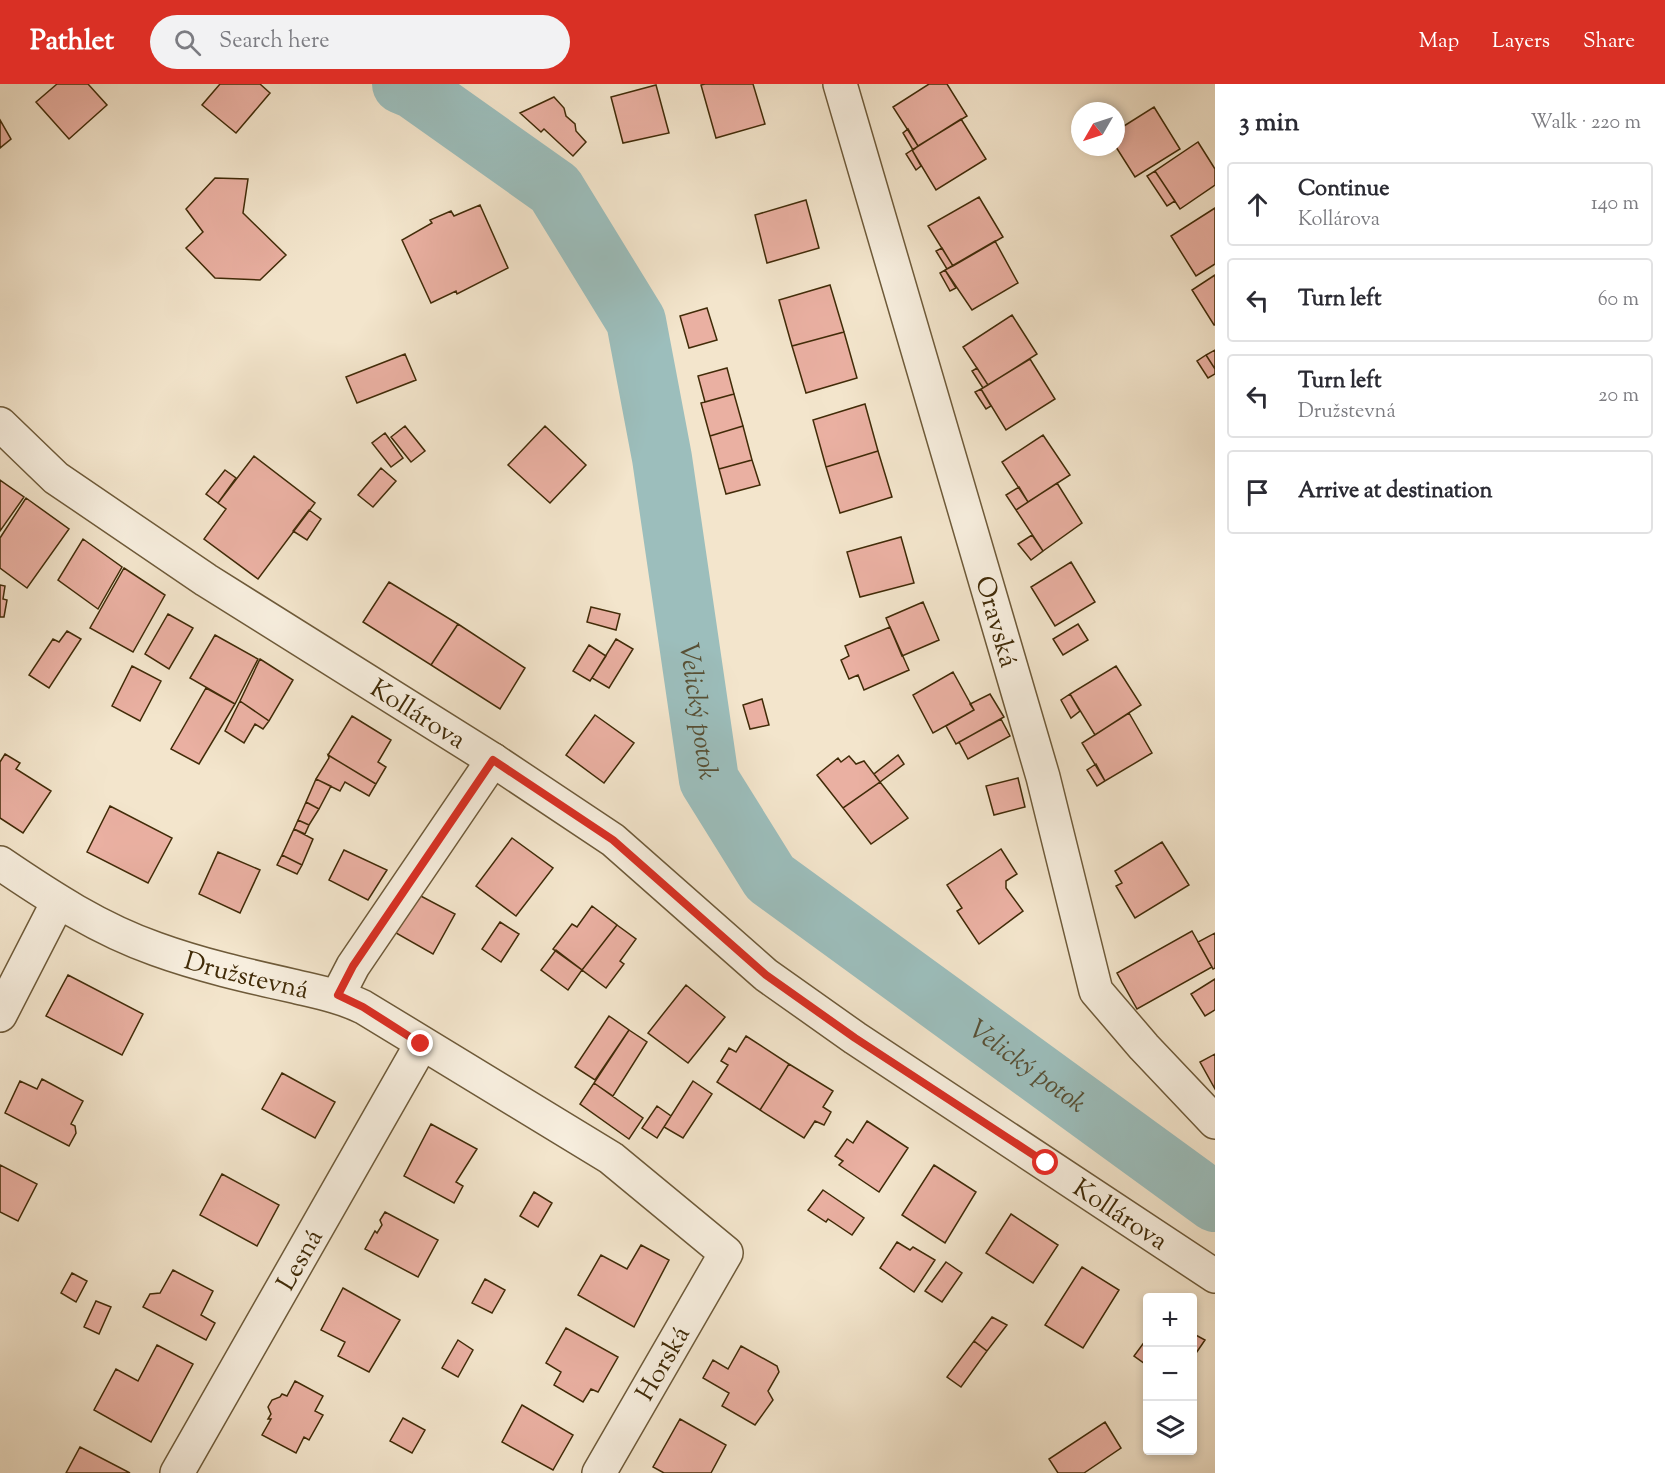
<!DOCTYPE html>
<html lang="en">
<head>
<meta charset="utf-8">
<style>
	:root { --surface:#fff; --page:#f2f2f3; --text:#2b2b33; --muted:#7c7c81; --line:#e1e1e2; --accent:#d93025 }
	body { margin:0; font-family:"Sorts Mill Goudy",serif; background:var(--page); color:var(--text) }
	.controls { position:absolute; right:18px; bottom:18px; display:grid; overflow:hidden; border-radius:6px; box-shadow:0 3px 9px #0003 }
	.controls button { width:54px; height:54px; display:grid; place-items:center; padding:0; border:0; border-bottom:2px solid var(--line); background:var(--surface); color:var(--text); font:30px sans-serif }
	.compass { position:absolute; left:1071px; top:18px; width:54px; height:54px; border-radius:50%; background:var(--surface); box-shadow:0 3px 9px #0003; rotate:231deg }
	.stop { position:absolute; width:18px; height:18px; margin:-14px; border:4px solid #d93025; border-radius:50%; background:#fff }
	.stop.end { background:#d93025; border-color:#fff; box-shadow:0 2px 6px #0008 }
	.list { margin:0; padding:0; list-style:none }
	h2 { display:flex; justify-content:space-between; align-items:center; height:78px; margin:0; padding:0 24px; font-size:26px }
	h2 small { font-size:20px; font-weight:400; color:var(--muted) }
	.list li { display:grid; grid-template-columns:39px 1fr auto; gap:18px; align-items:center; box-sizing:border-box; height:84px; margin:0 12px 12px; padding:0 12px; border:2px solid var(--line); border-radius:6px }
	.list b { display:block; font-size:22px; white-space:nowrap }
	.list p { margin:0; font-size:20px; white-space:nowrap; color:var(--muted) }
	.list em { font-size:20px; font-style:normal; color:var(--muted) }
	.icon { flex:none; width:33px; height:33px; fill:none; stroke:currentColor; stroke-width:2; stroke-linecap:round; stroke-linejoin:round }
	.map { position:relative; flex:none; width:1215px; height:1389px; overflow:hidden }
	header { display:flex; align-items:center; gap:36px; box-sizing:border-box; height:84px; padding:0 30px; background:var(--accent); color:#fff }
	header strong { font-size:28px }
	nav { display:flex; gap:33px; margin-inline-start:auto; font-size:21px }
	.search { width:420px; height:54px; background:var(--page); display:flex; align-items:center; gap:15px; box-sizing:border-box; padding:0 21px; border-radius:33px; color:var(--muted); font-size:22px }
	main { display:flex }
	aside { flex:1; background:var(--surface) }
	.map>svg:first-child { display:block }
</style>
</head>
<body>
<header>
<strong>Pathlet</strong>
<div class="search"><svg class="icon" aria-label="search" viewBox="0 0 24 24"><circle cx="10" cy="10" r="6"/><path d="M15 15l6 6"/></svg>Search here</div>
<nav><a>Map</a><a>Layers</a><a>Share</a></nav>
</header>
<main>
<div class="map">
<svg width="1215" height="1389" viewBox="0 0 1215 1389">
	<rect width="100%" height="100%" fill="#f3e5cc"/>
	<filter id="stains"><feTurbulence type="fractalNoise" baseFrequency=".00333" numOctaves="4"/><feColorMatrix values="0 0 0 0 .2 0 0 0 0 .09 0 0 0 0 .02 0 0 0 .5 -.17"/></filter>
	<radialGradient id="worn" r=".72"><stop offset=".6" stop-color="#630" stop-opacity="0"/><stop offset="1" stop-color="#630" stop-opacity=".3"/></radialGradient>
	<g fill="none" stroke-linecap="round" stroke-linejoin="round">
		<path stroke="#9cbebc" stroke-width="60" id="s1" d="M402 0 414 5 555 105 636 237 662 374 709 696 770 794 1215 1118"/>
	</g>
	<path fill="#eab0a2" stroke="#412b08" stroke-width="1.5" d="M57 0H88L107 21 69 55 36 18Z
		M220 0H260L270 9 236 49 202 21Z
		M705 0H753L765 40 716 54 701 1Z
		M929 0H947L967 32 918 62 893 23Z
		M656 1 669 49 623 59 611 13Z
		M554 13 564 24 566 32 575 40 576 47 586 58 573 72 544 45 541 48 520 29Z
		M1154 23 1180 65 1135 93 1116 63V47Z
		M961 35 986 75 936 106 912 66Z
		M0 36 11 55 0 64Z
		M908 45 918 62 913 66 903 49Z
		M1198 58 1215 85V101L1180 125 1155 87Z
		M912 66 921 82 916 86 906 70Z
		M1155 87 1175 117 1167 122 1147 92Z
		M215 94 248 95 243 129 286 171 260 196 215 194 186 164 203 148 186 125Z
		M979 113 1003 153 953 182 928 142Z
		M806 116 819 164 767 179 755 131Z
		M480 121 508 184 457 210 456 207 431 219 402 156 432 139 430 136 451 127 454 132Z
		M1215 124V180L1196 192 1171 152Z
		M995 157 1018 199 972 226 945 186Z
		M942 164 953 182 947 185 936 167Z
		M945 186 956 204 950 207 940 189Z
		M1215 191V241H1214L1192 206Z
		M830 201 844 248 792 262 779 216Z
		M707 224 717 256 689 264 680 232Z
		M1012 231 1037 270 988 301 963 263Z
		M844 248 857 294 806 309 792 262Z
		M1215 266V285L1206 271Z
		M405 270 416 296 357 319 346 293Z
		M1206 271 1215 285V290L1208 294 1197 277Z
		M1030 275 1055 315 1006 346 981 305Z
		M727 284 734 310 705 318 698 292Z
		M977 284 988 301 983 304 972 287Z
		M981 305 991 322 986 325 975 308Z
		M734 310 743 342 710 352 701 319Z
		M865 320 878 367 826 383 813 336Z
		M405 342 425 367 411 378 391 353Z
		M545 342 586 381 550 419 508 381Z
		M743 342 752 376 719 385 710 352Z
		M385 349 403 374 391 383 372 359Z
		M1043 351 1070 391 1028 418 1002 378Z
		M878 367 892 413 840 429 826 383Z
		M254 372 315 419 258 495 204 455 226 425 218 419Z
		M752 376 760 401 726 410 719 385Z
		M381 384 396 397 373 423 358 411Z
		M225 386 236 394 218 419 206 410Z
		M0 396 24 413 0 447Z
		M1057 399 1082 439 1043 467 1016 426Z
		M1019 403 1028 418 1016 426 1006 411Z
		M26 414 69 445 27 504 0 484V454Z
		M309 426 321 435 307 456 293 447Z
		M1032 451 1043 467 1031 476 1018 460Z
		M901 453 914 499 860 513 847 468Z
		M83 455 122 483 98 525 58 496Z
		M1071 478 1095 518 1055 542 1031 503Z
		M124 484 165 511 133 568 90 544Z
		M389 498 458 540 431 581 363 538Z
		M0 501 5 502 3 515 7 516 4 533H0Z
		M923 518 939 556 902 572 886 534Z
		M591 523 620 530 616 546 587 538Z
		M168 530 193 544 169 585 145 570Z
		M458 540 525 584 500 625 431 581Z
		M1078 540 1088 556 1063 571 1053 555Z
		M890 543 909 586 864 606 858 591 849 595 841 576 849 572 845 562Z
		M67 547 81 555 49 604 29 591 53 555 59 558Z
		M215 551 258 575 235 620 190 594Z
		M616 555 633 565 609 604 592 594Z
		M589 561 606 572 590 597 573 587Z
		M260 575 293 596 269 637 240 617Z
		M132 582 161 597 140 637 112 622Z
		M1116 582 1141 621 1095 651 1070 610Z
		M953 588 974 626 933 649 913 611Z
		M206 604 235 620 199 680 171 665Z
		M990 610 1004 633 956 660 946 642 974 626 970 620Z
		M1070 610 1080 627 1071 634 1061 616Z
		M762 615 769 641 750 645 743 621Z
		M240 617 269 637 263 645 255 640 244 659 225 647Z
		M1129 629 1152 669 1105 697 1082 659Z
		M595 631 634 659 604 699 566 671Z
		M352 632 391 656 378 678 386 683 376 700 328 671Z
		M1001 635 1010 652 968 675 959 658Z
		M5 670 20 679 16 685 51 707 23 749 0 734V678Z
		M328 671 376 700 369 712 345 698 340 707 316 695 329 674Z
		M898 671 904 680 880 698 874 690Z
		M849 672 856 680 864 677 880 698 843 724 817 691 838 674 841 678Z
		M1096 680 1105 697 1097 702 1087 686Z
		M1018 694 1025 723 994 731 986 702Z
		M316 695 331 702 319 725 306 718Z
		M880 698 908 734 871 760 843 724Z
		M306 718 319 725 309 741 298 736Z
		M110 722 172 754 148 799 87 768Z
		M298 736 309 741 305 750 294 745Z
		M294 745 313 755 302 781 282 771Z
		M512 754 553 784 516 832 476 802Z
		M1162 758 1189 801 1135 834 1116 802 1122 799 1115 787Z
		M1001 765 1017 790 1006 797V804L1023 827 979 860 957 827 962 824 947 801Z
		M344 766 387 786 368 816 329 796Z
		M218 768 260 786 240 829 199 810Z
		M282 771 302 781 297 790 277 781Z
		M417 810 455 830 433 870 396 849Z
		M592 822 617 841 582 886 553 865 572 840 577 843Z
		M500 838 519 850 501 878 482 865Z
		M617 841 636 855 620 877 624 880 606 904 582 886Z
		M1192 847 1212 883 1137 925 1117 889Z
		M1215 849V884L1213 885 1198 858Z
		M556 866 582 886 568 906 541 886Z
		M68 891 143 930 122 971 46 932Z
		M1215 895V926L1205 932 1191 910Z
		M686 901 725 933 688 979 648 949Z
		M609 932 629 946 595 996 575 983Z
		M629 946 647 958 613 1012 594 999Z
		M746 952 789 980 760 1026 717 998 728 981 721 977 729 964 736 968Z
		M1215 970V1005L1200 978Z
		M789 980 833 1007 823 1023 831 1028 824 1041 815 1037 804 1054 760 1026Z
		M282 989 335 1018 315 1054 262 1025Z
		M42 995 83 1017 71 1040 75 1042 76 1049 69 1062 5 1029 20 997 37 1005Z
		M693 997 712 1010 683 1054 664 1043Z
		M594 999 643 1034 629 1055 580 1020Z
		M657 1022 671 1032 657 1054 642 1044Z
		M867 1037 908 1064 879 1108 839 1081 843 1077 835 1072 847 1055 853 1059Z
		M431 1040 477 1065 456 1098 463 1102 454 1119 404 1092Z
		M0 1081 37 1100 18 1137 0 1128Z
		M934 1081 976 1108 945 1159 902 1131Z
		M222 1090 279 1121 257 1162 200 1131Z
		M823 1106 864 1134 852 1151 828 1135 826 1138 808 1126Z
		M534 1108 552 1119 538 1143 520 1132Z
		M385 1128 438 1156 418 1193 365 1165 375 1147 377 1149 382 1141 380 1136Z
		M1011 1130 1058 1161 1033 1199 986 1169Z
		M897 1158 910 1166 913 1163 935 1176 914 1208 880 1184Z
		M641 1161 669 1176 634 1243 578 1211 601 1171 627 1185Z
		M946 1178 962 1189 942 1218 925 1207Z
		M1082 1183 1119 1206 1083 1264 1045 1241Z
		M173 1186 213 1207 201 1231 215 1239 206 1256 143 1223 150 1210 160 1209Z
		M72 1189 87 1197 76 1218 61 1209Z
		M485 1195 505 1206 492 1229 472 1219Z
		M343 1204 400 1236 369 1288 338 1272 345 1258 321 1246Z
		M96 1217 111 1223 99 1250 84 1243Z
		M992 1233 1007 1241 987 1267 974 1257Z
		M566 1244 618 1273 598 1308 591 1305 583 1318 554 1301 561 1288 546 1279Z
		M1192 1249 1205 1256 1192 1275Z
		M1148 1253V1282L1134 1272Z
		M458 1256 473 1266 458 1293 442 1284Z
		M974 1257 987 1267 961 1303 947 1293Z
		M157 1261 193 1280 151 1358 94 1326 116 1285 138 1297Z
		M741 1262 777 1282 779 1288 768 1307 773 1316 755 1341 722 1322 729 1309 703 1294 713 1276 728 1285Z
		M295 1297 323 1312 315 1327 323 1331 309 1356 304 1353 296 1369 262 1351 271 1335H268L271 1330 268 1323 272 1316 280 1313 282 1310 287 1312Z
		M522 1321 573 1351 553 1386 502 1358Z
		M403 1334 425 1346 412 1369 390 1357Z
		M680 1335 726 1361 711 1389H664L653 1383Z
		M1105 1338 1121 1364 1084 1389H1058L1049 1375Z
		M80 1363 130 1389H66Z"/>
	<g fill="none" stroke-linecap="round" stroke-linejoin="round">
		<defs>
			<g id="minor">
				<path id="s2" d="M840 0 1043 693 1096 907 1144 963 1215 1038"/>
				<path id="s3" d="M0 340 56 394 206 496 493 676 613 756 766 891 855 954 1215 1192"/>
				<path id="s4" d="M0 779C50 813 99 845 156 865 200 881 248 892 293 902 318 908 340 912 363 923L611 1074 726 1169 599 1389"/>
				<path d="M338 911 353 882 493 676"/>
				<path d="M0 931 58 818"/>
				<path id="s5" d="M177 1389 421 961"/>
			</g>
		</defs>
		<use href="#minor" stroke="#6e5a39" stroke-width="36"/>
		<use href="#minor" stroke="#f7eede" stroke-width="33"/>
	</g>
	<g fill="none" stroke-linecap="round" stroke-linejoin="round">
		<path stroke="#d93025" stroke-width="8" d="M421 960 363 923 338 911 353 882 493 676 613 756 766 891 855 954 1046 1079"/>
	</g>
	<g text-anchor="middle" stroke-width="6" stroke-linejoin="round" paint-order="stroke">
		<g font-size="26" fill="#412b08" stroke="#f7eede">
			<text dy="9" stroke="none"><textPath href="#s2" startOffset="560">Oravská</textPath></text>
			<text dy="9" stroke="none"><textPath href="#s3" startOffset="510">Kollárova</textPath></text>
			<text dy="9" stroke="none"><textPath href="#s4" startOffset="273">Družstevná</textPath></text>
			<text dy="9" stroke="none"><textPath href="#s3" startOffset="1374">Kollárova</textPath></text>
			<text dy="9" stroke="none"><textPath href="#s5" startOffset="246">Lesná</textPath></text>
			<text transform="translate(662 1279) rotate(-60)" y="9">Horská</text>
		</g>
		<g font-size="27" font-style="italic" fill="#585035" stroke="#f7eede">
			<text dy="9" stroke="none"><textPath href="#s1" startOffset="736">Velický potok</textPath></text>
			<text dy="9" stroke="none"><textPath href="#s1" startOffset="1240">Velický potok</textPath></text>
		</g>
	</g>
	<rect width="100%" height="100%" filter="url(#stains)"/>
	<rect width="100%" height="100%" fill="url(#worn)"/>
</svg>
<div class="controls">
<button>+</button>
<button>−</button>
<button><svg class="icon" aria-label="layers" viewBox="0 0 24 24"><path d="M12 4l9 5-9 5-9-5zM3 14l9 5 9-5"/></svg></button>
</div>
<svg class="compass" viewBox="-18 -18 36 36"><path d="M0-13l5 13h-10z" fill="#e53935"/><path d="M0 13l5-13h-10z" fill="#7c7c81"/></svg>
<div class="stop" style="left:1046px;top:1079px"></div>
<div class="stop end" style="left:421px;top:960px"></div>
</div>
<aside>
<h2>3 min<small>Walk · 220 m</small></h2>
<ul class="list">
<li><svg class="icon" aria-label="ahead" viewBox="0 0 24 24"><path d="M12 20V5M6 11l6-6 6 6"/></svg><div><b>Continue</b><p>Kollárova</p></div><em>140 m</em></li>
<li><svg class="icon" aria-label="left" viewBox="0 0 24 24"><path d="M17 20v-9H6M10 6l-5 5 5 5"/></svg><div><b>Turn left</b></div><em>60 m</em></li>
<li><svg class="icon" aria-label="left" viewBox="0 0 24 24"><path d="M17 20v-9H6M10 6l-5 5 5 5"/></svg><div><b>Turn left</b><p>Družstevná</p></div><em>20 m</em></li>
<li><svg class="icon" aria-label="arrive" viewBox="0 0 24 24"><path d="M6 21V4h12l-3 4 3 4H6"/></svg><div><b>Arrive at destination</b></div></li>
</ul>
</aside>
</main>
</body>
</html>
